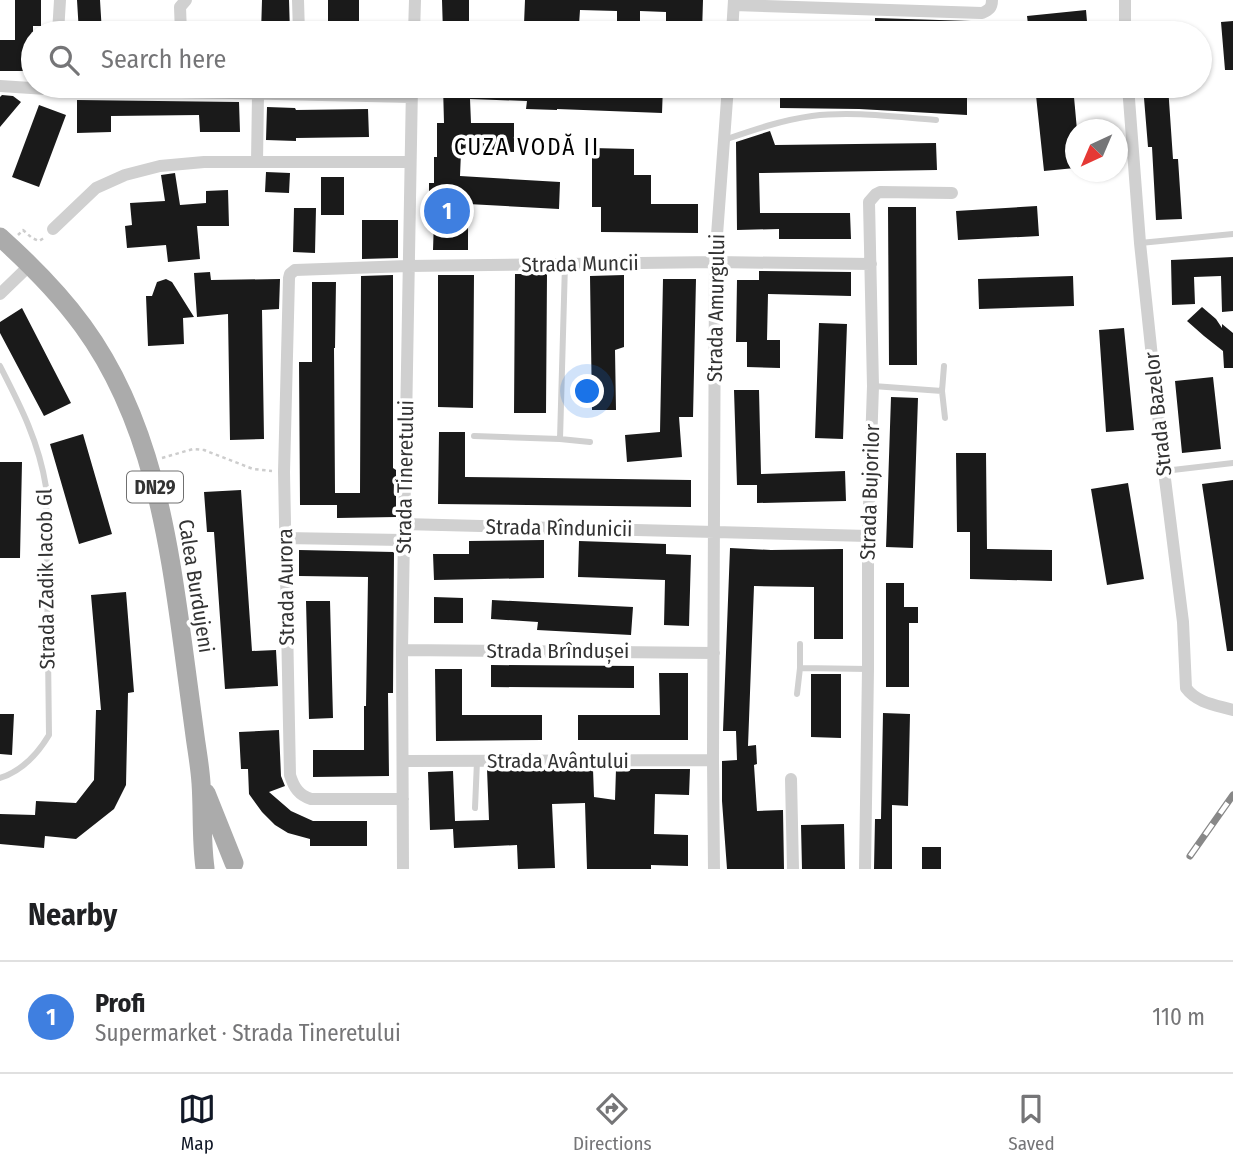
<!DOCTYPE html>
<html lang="en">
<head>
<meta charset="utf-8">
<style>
	:root { --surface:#fff; --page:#f6f6f6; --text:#202124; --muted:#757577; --line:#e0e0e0; --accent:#111827 }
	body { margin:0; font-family:"Fira Sans Condensed",sans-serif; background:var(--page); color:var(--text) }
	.compass { position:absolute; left:1065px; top:119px; width:63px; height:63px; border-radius:50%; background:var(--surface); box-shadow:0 2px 5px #0004; rotate:224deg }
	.you { position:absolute; left:588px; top:392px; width:24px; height:24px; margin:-18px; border:5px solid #fff; border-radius:50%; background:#1a73e8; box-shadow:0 0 0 10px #1a73e833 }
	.badge { display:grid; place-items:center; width:46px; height:46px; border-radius:50%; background:var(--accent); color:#fff; font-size:23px; font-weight:700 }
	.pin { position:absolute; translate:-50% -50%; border:4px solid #fff; box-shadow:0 2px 7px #0006 }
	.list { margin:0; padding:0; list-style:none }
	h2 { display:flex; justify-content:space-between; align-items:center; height:91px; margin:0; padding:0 28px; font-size:30px }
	h2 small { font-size:23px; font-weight:400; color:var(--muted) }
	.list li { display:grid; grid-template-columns:46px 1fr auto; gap:21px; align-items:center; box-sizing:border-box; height:112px; padding:0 28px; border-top:2px solid var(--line) }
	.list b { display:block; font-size:26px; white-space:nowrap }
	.list p { margin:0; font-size:23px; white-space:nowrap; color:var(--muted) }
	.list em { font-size:23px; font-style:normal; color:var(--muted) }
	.icon { flex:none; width:38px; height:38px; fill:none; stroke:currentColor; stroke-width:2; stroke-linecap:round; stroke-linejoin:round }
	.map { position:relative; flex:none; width:1233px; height:869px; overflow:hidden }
	.search { position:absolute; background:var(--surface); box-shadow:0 2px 5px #0004; left:21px; right:21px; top:21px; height:77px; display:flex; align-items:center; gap:18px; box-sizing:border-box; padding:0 24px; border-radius:38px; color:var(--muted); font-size:26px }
	.sheet { height:203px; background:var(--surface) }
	nav { display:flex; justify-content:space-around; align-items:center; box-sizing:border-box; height:98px; border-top:2px solid var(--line); background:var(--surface); font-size:19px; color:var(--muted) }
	nav a { display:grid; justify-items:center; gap:4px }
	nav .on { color:var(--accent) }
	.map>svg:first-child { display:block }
</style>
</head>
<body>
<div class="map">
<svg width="1233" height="869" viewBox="0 0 1233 869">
	<rect width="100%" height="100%" fill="#fff"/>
	<path fill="#1a1a1a" d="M15 0H41V26H33V71H0V40H15Z
		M77 0H100L102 33H79Z
		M262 0H289L290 33H261Z
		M328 0H359V33H328Z
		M442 0H469V33H443Z
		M525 0H703L702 33H666V12L640 11V23H617V11L580 10 579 25 524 24Z
		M1086 10 1088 33H1029L1027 16Z
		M875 18 971 21 970 33H875Z
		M1233 21V70H1225L1221 22Z
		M443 86H663L662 113 557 109V110L526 109 527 101 470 99 471 123H514V152H461L460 176 560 182 559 209 468 204V250H433L434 220H429V183H434V157H437V123H444Z
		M747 86H967V115L859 109 780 108V96L747 97Z
		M1035 86H1073L1077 130H1075V168L1044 171Z
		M1143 86H1168L1173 159H1178L1182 219 1156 220 1152 147H1148Z
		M2 95 13 96 21 102 0 127V97Z
		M77 100 239 102 240 132H200L199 115 111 116V132L77 133Z
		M39 105 66 115 39 187 12 177Z
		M267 107 295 108 296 110 368 109 369 137 296 138V141L266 140Z
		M770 131 775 145 936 143 937 170 759 173 760 213H850L851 239H779V229L737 230 736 142Z
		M592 148 634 149V175H651V204H698V233L601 232V207H592Z
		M266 172 290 173 289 193 265 192Z
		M175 173 180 205 206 203V191L228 190 229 226H197L200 259 168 262 166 245 127 248 125 226 132 225 130 203 165 201 161 175Z
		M321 177H344V215H321Z
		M1037 206 1039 236 958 240 956 211Z
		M888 207H916L917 365H889Z
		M294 208H316L315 253 293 252Z
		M362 220H398V258L362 259Z
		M1233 257V311L1222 312 1221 276 1194 277 1195 304 1172 305 1171 260Z
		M759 271 851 272V296L768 294 767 340H780V368L747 367V342H736L737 280H759Z
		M210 272 211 280 280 279 279 309 262 310 264 439 230 440 228 314 197 317 194 273Z
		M515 274H547L546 413H514Z
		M393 275V468L396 470V517L337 518V505H300L299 362H312V282H336L335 348H334L335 493H360L361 276Z
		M438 275H474L473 408 438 407Z
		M624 275V347L615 350 616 410H592L590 276Z
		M1073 276 1074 306 979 309 978 279Z
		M166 279 172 282 194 317 183 318 184 344 148 346 146 296H152L157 282Z
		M663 279H696L693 417H679L682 457 627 462 625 435 660 432Z
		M1202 307 1216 319 1222 328V324L1233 333V368H1224L1223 351 1204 336 1187 321Z
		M22 308 71 403 44 416 0 333V322Z
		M819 323 847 324 843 439 815 438Z
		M1124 328 1134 430 1106 432 1099 330Z
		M1213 377 1221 449 1182 453 1175 381Z
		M734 390H759L761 474 845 471 846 501 757 503V485H737Z
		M891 397 918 398 913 548 886 547Z
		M439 432H465V477L691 480V507L438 504Z
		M83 434 112 534 79 544 50 444Z
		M956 453H986L987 549 1052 550V581L970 579V532H957Z
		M0 462H22L20 558H0Z
		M1233 480V651H1227L1202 484Z
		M1128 483 1144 579 1107 585 1091 489Z
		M241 490 252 651 276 650 278 686 225 689 214 532H207L204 492Z
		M544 540V578L434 580 433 554H469V541Z
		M579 541 666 544V554L691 555 689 626 664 625 665 580 578 577Z
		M730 548 771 550 843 549V639H814V587L754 586 748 746 756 745 757 764 754 765 757 811 783 810 784 869H727L722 801V761L737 760 736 731H723Z
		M299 550 394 552 393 693H388L389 776 313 777V750H364V706H366L368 577 299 576Z
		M886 583H904V607H918V623H909V687H886Z
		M126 592 134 692 128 693 126 785 114 809 76 839 45 836 44 848 0 844V814L35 815 36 801 76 803 94 780 96 710H101L91 595Z
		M434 597 463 598V623H434Z
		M492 600 633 607 631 635 537 630 538 622 491 619Z
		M306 601H330L333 718 309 719Z
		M491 665 634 666V688L491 687Z
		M435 669H462V715H542V740L436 741Z
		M659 673H688V740H578V715H660Z
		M811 674H841V738L811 737Z
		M883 713 910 714 908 806 892 805V869H874L875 819H881Z
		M0 714H14L12 755 0 754Z
		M279 730 281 776 285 786 269 792 291 811 313 821H367V846H310V839L288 833 275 825 262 812 249 794 248 769H241L239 732Z
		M487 769H593L594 797 615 800 616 769H690L689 795 655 794 654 834 688 835V866L651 865V869H587L585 803 552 804 555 868 518 869 517 845 454 848 453 829 430 830 428 772 453 771 455 821 489 820Z
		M844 824 845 869H802L801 825Z
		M922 847H941V869H922Z"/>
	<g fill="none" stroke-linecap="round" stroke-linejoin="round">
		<path stroke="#cdcdcd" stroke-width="2.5" stroke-dasharray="3.5 3.5" stroke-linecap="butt" d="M18 235 23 230 32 238 39 241 44 238
			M162 458 193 449 204 450 253 469 272 471"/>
		<path stroke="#d0d0d0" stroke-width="6" d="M724 140C753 130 782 120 812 116 853 111 895 117 936 120
			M1140 243 1233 234
			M0 366C21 407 39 442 46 487L49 735C37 755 22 771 0 778
			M944 366 942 391 945 418
			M873 386 942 391
			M474 436 560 439 590 442
			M560 439 565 264
			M1164 471 1233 463
			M800 668 868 669
			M797 694 800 668V644
			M475 808 477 761"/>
		<path stroke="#d0d0d0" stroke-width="12" d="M298 0 299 33
			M1125 0V33
			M734 5 982 13C989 10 992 8 992 0
			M58 33 60 0
			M181 33 180 7 186 0
			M414 33 415 0
			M732 33 734 0
			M0 86 77 91 181 92 412 97
			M1128 86 1140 243 1164 471 1183 622 1186 688C1197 703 1216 705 1233 710
			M257 162 258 94
			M53 229 96 188 125 175 160 166 204 162H410
			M0 294 30 265
			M403 524 868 536
			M284 538 403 540
			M402 650 714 653
			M403 761 713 760
			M791 779 793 869
			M403 799H311C299 795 294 788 290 775L284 472 289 278 290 274 295 270 408 266 715 262 871 264
			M403 869 402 650 412 86
			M714 869 713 760 715 262 728 86
			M865 869 868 669V536L873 386 869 202 876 194 880 192 952 193"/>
		<path stroke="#ababab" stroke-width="19" d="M0 237C30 264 59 293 83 326 151 419 168 535 183 646 187 676 191 706 195 736 197 751 200 767 201 783 203 811 201 839 205 868
			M206 793 234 863"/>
		<defs>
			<path id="rail" d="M1190 856 1233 795"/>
		</defs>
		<use href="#rail" stroke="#888" stroke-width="7"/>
		<use href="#rail" stroke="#fff" stroke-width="4.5" stroke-dasharray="13" stroke-linecap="butt"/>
	</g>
	<g text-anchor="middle" stroke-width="7" stroke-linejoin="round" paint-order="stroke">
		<rect fill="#fff" stroke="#707070" stroke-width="2" x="127" y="471.5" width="56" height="31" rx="5"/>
		<g font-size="19" font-weight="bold" fill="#333">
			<text x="155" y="494">DN29</text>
		</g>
		<g font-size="21" fill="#333" stroke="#fff">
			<text transform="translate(580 264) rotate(-1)" y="7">Strada Muncii</text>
			<text transform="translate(716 308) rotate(-89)" y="7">Strada Amurgului</text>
			<text transform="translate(1158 414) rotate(-96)" y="7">Strada Bazelor</text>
			<text transform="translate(405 477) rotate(-89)" y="7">Strada Tineretului</text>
			<text transform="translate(870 492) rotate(-88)" y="7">Strada Bujorilor</text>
			<text transform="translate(559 528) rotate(1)" y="7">Strada Rîndunicii</text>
			<text transform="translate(46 579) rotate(-91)" y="7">Strada Zadik Iacob Gl</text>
			<text transform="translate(196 586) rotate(81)" y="7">Calea Burdujeni</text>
			<text transform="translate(286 587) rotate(-91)" y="7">Strada Aurora</text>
			<text x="558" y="658">Strada Brîndușei</text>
			<text x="558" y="768">Strada Avântului</text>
		</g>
		<g font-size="23" letter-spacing="2" fill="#000" stroke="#fff">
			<text x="527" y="155">CUZA VODĂ II</text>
		</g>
	</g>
</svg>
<svg class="compass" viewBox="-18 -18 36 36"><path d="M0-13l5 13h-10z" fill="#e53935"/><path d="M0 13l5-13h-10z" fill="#757577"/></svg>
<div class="you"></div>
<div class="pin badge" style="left:447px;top:211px;background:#3f7fe0">1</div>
<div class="search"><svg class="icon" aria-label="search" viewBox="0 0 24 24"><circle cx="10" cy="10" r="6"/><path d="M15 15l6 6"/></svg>Search here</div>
</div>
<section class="sheet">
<h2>Nearby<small></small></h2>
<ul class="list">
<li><span class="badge" style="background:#3f7fe0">1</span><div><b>Profi</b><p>Supermarket · Strada Tineretului</p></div><em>110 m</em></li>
</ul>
</section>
<nav>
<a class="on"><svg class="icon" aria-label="map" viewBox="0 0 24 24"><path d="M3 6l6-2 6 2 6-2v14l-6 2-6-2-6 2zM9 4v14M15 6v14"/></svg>Map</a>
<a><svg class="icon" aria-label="directions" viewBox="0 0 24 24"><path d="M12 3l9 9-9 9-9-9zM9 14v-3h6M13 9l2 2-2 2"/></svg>Directions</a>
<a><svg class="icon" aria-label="saved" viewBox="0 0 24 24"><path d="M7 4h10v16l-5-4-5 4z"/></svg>Saved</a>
</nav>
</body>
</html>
